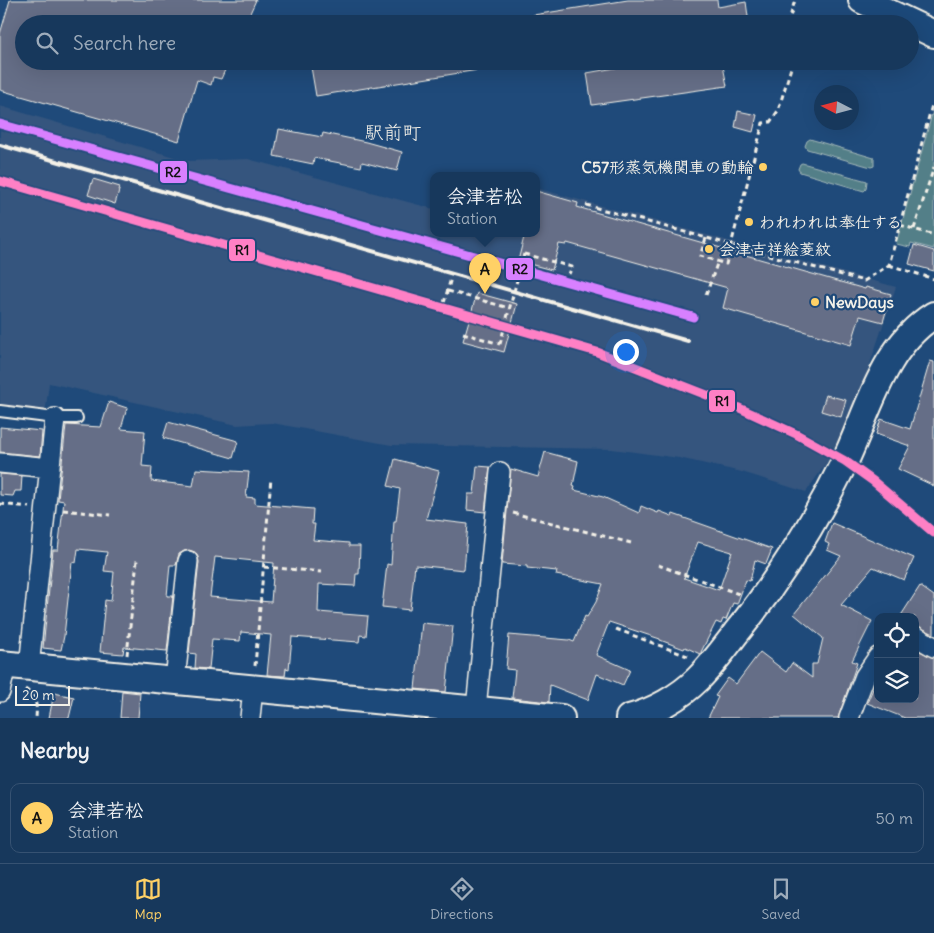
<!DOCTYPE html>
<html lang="en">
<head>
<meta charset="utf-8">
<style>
	:root { --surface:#17385c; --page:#244365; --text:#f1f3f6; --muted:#9eacbb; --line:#365272; --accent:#ffd166 }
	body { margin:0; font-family:Delius,"Klee One",sans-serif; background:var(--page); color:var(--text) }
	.controls { position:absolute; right:15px; bottom:15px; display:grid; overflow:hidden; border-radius:10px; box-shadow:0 5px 20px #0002 }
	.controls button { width:45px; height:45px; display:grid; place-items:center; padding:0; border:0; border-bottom:1px solid var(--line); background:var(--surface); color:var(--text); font:25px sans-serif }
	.compass { position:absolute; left:814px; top:85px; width:45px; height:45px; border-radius:50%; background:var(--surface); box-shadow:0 5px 20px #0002; rotate:276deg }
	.scale { position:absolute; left:15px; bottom:12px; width:55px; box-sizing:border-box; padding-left:5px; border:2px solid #f4f1e8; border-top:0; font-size:14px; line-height:18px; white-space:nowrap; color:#f4f1e8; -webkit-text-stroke:4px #1f4a7a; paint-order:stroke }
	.you { position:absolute; left:625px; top:351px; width:18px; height:18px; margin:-12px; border:4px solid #fff; border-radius:50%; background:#1a73e8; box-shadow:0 0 0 8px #1a73e833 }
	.badge { display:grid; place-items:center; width:32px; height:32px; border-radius:50%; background:var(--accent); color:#111; font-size:16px; font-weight:700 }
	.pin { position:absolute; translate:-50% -41px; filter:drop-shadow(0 1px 2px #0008) }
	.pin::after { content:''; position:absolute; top:26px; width:18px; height:15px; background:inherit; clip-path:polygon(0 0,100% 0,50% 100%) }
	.popup { position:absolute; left:430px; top:172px; width:110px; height:65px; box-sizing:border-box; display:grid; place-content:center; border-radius:10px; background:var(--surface); filter:drop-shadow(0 1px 4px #0005); font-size:16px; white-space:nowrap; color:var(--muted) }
	.popup b { font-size:19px; color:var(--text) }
	.popup::after { content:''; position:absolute; left:50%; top:100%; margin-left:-10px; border:10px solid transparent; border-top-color:var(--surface) }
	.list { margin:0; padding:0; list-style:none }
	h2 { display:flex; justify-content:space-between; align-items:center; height:65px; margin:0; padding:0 20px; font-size:21px }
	h2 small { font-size:16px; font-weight:400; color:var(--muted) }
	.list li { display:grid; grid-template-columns:32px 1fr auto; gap:15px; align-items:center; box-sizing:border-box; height:70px; margin:0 10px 10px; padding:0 10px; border:1px solid var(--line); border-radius:10px }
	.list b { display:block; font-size:19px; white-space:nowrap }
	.list p { margin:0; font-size:16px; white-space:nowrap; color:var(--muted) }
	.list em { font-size:16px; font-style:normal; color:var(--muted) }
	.icon { flex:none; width:28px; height:28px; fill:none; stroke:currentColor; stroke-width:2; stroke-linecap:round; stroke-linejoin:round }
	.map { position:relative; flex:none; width:934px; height:718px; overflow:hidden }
	.search { position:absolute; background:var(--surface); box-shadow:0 5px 20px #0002; left:15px; right:15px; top:15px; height:55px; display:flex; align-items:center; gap:12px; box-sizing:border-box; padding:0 18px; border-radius:28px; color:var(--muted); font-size:19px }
	.sheet { height:145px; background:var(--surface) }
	nav { display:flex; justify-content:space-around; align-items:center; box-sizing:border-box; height:70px; border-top:1px solid var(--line); background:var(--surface); font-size:14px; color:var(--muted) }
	nav a { display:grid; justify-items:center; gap:2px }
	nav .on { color:var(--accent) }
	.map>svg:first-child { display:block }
</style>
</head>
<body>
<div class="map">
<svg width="934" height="718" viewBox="0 0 934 718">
	<rect width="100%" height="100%" fill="#1f4a7a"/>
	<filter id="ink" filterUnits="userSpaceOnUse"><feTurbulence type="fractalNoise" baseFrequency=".02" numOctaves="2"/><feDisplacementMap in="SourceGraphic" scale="10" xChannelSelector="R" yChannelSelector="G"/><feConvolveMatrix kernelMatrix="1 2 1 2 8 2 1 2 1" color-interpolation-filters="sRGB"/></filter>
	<g filter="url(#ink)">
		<path fill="#34557e" d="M0 106 188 161 248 159 434 209V233H536V188L896 287 846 435 806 492 742 472 679 458 612 449 391 445 272 423 237 425 49 383 44 423 0 417Z"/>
		<path fill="#537f88" stroke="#a4b8b8" d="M934 107V249L911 243 910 247 896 244Z
			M810 139 874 158V166L871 167 807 149 805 146 807 141Z
			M802 163 867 181 866 189 864 191 800 172 798 169 800 164Z"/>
		<path fill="#656e87" stroke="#f4f1e8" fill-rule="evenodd" d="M10 0H256L245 24H24V61H229L221 79 213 77 211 85 197 80 179 141 0 90V34Z
			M628 0H717L718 7 746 2 749 24H533V15Z
			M310 61H477L478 70 316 96Z
			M654 61H722L727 86 592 105 587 73Z
			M738 111 757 115 753 132 735 127Z
			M279 129 322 137 323 133 366 142 402 152 397 171 362 162 361 167 314 158 313 164 274 156Z
			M93 179 120 187 115 204 88 195Z
			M536 191 578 203 577 207 865 289 866 287 891 294 883 322 860 316 851 345 723 308 728 288 567 243 566 245 559 244 552 270 518 261 525 233H536Z
			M914 245 934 251V271L909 264Z
			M477 293 517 304 504 352 463 341Z
			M930 361 934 362V486L898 469 910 446 876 434 881 419 910 429Z
			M826 395 846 400 841 417 821 411Z
			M109 402 127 408 121 429 145 431 142 466 152 467 151 481 193 486 196 469 249 472 246 497 255 498V504L313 509 312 524H315L313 540 349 543V546H360L359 574H356L355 586 319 584 318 612 368 616 366 636 360 635 359 642 292 637 289 669 286 668 285 676 267 675 271 635 241 632 240 641 212 639 209 669 195 668 196 654 189 653 199 562 198 557 195 552 189 550 184 551 179 554 176 565H170L167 596H173L167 651 124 647 123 654 100 652 105 600 111 601 114 572 104 571 107 552 78 549 76 563 72 562 64 636 61 650 43 648 53 550H58L64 501 58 500 66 425 101 427ZM215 557 274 563 271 602 210 597Z
			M168 422 238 441 233 458 163 438Z
			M0 427 42 431 40 456 0 452Z
			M545 452 578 461 573 486 575 487 574 490 603 497 639 513 641 506 658 513 659 511 672 516 673 514 772 549 766 564 755 560 750 581 746 580 737 604 733 603 726 620 723 619 721 624 716 622 700 654 685 647 684 649 660 640V639L609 622 596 655 630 670 623 685 597 674 588 700 550 685 549 702 512 698 515 670 506 669 509 635 569 640 574 642 585 616 587 617 596 602 603 584 556 575 557 571 527 568V566L502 564 511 469 538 477ZM698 542 732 552 719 590 684 578Z
			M395 459 439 471 426 519 468 524 464 570 415 565 410 610 382 607 387 564 391 565 394 521H396L400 489 388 486Z
			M477 466 490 467 485 512 467 510 468 494H474Z
			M0 474 22 476 21 491H15L13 496 0 495Z
			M832 523 914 558 904 580 873 567 841 605 872 621 852 661 857 663 838 718H708L718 697 715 696 728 678 736 684 760 652 786 672 792 663 812 678V664H817L823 638 794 614 841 556 827 550 829 544 825 542Z
			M920 586 934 596V634L915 625V617H900Z
			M422 623 453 626 446 692 415 689Z
			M915 649 934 658V718H905L867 703 878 677V699H915Z
			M122 691 140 693 138 718H120Z
			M54 693 74 697 69 718H49Z"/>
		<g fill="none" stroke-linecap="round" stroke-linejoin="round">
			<defs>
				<path id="lane" d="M0 411 55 418H77"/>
				<path id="street" d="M0 463 50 468
					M915 636 934 647
					M29 667 55 418
					M175 680 188 561
					M0 692 6 665
					M250 718 253 688
					M475 718 500 472
					M849 718 865 676 878 657"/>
				<path id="secondary" d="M862 0 934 34
					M0 664 561 718
					M629 718C653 712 680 697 698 679 712 665 724 649 736 633 779 580 815 522 845 461 869 410 883 347 934 315"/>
			</defs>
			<use href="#lane" stroke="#f4f1e8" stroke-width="14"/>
			<use href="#street" stroke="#f4f1e8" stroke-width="22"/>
			<use href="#secondary" stroke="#f4f1e8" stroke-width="30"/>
			<path stroke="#f4f1e8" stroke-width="3" stroke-dasharray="5 4" stroke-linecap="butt" d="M788 24 795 0
				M586 205 864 281 889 265 932 105
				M900 225 934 235
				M914 229 934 167
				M706 238 700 256 726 264 763 123 770 122 778 111 793 61
				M524 254 572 267 569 274
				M889 265 934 279
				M448 291 509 308
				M706 295 718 261
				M444 303 451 278
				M463 333 500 344
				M0 504 29 507
				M63 510 110 515
				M513 513 631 543
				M658 565 739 594
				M264 567 322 572
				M616 629 690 657
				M127 655 137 560
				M255 666 271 478
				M25 689C37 697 37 705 36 718"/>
			<use href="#lane" stroke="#1f4a7a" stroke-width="10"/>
			<use href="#street" stroke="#1f4a7a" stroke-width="19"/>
			<use href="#secondary" stroke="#1f4a7a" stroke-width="26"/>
			<path stroke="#f4f1e8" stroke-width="4" d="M0 145 688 341"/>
			<path stroke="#f4f1e8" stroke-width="3" stroke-dasharray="5 4" stroke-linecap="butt" d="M500 344 524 254"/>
			<defs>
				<path id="rail-1" d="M0 181 597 352 735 406 796 434 845 461 873 481 934 533"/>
				<path id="rail-2" d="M0 124 693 317"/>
			</defs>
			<use href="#rail-1" stroke="#1f4a7a" stroke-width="12"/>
			<use href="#rail-2" stroke="#1f4a7a" stroke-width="12"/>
			<use href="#rail-1" stroke="#ff80c5" stroke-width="9"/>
			<use href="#rail-2" stroke="#d880ff" stroke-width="9"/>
		</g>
	</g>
	<g fill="#ffd166" stroke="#1f4a7a" stroke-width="2">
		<circle cx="763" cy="167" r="5"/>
		<circle cx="749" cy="222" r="5"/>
		<circle cx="709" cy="249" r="5"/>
		<circle cx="815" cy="302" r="5"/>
	</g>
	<g text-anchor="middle" stroke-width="4.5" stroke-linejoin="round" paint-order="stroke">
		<g font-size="16" font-weight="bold" fill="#f4f1e8" stroke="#1f4a7a" text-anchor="start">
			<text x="753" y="173" text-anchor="end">C57形蒸気機関車の動輪</text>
			<text x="759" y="228">われわれは奉仕する</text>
			<text x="719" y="255">会津吉祥絵菱紋</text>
			<text x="825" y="308">NewDays</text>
		</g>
		<g font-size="19" fill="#f4f1e8" stroke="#1f4a7a">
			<text x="393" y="139">駅前町</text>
		</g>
	</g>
	<g stroke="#1f4a7a" stroke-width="2">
		<rect x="159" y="160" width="29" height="24" rx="5" fill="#d880ff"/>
		<rect x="228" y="238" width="28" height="24" rx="5" fill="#ff80c5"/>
		<rect x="505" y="257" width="29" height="24" rx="5" fill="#d880ff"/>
		<rect x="708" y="389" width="28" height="24" rx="5" fill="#ff80c5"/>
	</g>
	<g font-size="14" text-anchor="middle" font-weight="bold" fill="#111">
		<text x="173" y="177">R2</text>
		<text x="242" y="255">R1</text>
		<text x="520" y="274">R2</text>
		<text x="722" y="406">R1</text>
	</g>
</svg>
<div class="controls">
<button><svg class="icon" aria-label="locate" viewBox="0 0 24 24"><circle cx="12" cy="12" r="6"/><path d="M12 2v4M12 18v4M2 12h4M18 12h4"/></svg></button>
<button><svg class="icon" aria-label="layers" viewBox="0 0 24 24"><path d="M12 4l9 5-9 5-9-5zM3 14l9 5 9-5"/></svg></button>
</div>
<svg class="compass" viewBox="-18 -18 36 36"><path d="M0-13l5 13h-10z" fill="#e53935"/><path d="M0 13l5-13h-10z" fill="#9eacbb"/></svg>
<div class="scale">20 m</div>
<div class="you"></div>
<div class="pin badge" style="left:485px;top:294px">A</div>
<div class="popup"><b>会津若松</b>Station</div>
<div class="search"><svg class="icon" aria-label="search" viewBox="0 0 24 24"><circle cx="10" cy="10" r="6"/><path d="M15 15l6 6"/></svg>Search here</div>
</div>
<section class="sheet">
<h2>Nearby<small></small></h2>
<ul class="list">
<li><span class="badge">A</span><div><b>会津若松</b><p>Station</p></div><em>50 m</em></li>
</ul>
</section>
<nav>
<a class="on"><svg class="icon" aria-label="map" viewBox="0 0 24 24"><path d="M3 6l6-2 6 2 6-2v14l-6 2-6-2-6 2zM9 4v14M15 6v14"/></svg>Map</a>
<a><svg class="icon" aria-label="directions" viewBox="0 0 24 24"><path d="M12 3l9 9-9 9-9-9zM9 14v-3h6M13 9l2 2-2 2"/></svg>Directions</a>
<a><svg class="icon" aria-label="saved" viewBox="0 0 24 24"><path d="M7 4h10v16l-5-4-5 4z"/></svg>Saved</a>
</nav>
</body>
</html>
